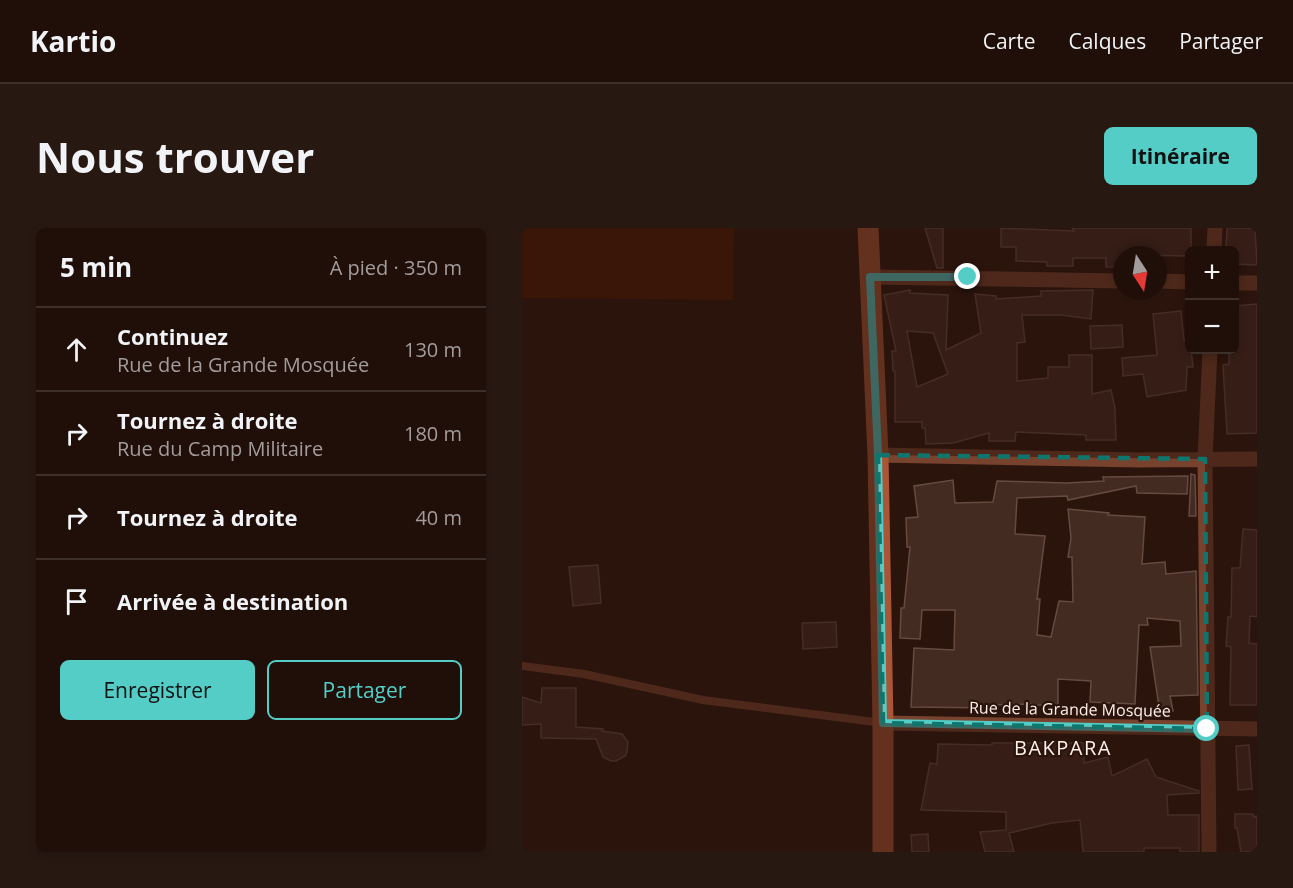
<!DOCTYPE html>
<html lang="fr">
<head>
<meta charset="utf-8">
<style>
	:root { --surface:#200f09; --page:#281812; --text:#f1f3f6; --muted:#a29c9c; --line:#3d2f2a; --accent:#54cdc7 }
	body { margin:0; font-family:"Open Sans",sans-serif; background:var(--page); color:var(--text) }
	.controls { position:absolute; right:18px; top:18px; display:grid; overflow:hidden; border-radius:9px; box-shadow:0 3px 9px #0003 }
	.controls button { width:54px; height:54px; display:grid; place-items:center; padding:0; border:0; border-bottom:2px solid var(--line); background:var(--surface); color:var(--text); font:30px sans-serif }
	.compass { position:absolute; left:591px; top:18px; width:54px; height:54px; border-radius:50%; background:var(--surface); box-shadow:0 3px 9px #0003; rotate:168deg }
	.stop { position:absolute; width:18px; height:18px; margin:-14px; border:4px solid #54cdc7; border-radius:50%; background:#fff }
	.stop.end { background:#54cdc7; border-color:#fff; box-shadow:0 2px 6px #0008 }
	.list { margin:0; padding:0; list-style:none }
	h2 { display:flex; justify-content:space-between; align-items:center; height:78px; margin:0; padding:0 24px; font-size:26px }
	h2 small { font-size:20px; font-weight:400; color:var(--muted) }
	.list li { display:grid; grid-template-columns:39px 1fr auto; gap:18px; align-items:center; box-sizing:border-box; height:84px; padding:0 24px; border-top:2px solid var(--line) }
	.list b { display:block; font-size:22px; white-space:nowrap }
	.list p { margin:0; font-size:20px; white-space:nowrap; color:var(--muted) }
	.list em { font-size:20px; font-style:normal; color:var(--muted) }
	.actions { display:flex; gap:12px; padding:18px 24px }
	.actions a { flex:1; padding:14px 0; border:2px solid var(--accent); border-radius:9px; text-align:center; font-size:21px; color:var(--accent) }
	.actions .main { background:var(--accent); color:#111 }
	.icon { flex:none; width:33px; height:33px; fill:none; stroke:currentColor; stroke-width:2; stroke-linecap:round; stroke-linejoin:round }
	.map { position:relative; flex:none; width:735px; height:624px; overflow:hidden; border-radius:9px }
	header { display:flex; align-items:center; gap:36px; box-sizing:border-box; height:84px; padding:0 30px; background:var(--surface); border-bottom:2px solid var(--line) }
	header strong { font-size:28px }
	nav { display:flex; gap:33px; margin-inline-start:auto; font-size:21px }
	.intro { display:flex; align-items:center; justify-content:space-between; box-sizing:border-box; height:144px; padding:0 36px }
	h1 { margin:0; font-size:42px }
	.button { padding:15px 27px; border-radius:9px; background:var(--accent); color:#111; font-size:21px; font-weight:700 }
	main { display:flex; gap:36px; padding:0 36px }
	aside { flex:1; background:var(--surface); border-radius:9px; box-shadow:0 3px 9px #0003 }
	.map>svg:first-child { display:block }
</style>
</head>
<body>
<header>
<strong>Kartio</strong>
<nav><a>Carte</a><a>Calques</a><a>Partager</a></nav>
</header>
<div class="intro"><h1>Nous trouver</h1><a class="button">Itinéraire</a></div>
<main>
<aside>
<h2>5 min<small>À pied · 350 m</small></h2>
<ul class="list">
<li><svg class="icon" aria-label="ahead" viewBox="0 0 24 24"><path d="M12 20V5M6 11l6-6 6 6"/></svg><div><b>Continuez</b><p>Rue de la Grande Mosquée</p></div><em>130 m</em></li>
<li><svg class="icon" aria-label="right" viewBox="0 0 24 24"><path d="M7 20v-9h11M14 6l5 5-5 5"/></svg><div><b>Tournez à droite</b><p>Rue du Camp Militaire</p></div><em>180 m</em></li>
<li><svg class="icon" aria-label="right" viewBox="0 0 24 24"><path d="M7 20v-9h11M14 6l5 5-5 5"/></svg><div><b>Tournez à droite</b></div><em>40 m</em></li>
<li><svg class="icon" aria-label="arrive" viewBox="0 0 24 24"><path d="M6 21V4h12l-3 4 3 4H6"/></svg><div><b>Arrivée à destination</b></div></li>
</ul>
<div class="actions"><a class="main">Enregistrer</a><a>Partager</a></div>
</aside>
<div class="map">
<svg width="735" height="624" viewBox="0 0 735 624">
	<rect width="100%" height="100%" fill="#2b140c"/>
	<path fill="#4d1a05" d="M0 0H212L211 72 0 70Z"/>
	<path fill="#442b22" stroke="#654a40" stroke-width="1.5" fill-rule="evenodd" d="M403 0H421V40H415Z
		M479 0 552 3 550 0H669V22L668 28 599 27 598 39H584V30H551V38H525V34L494 33V19H479Z
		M705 0H733L735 37 712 36V22H710V20L704 19Z
		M388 62V65L426 67 424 122 459 105 453 66 474 68V71L519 68V63L571 62 569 91 539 87H500L503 114 495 115V153L526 150V139H547V127H570V166L589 162 593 180 594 212H564V207L494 204 493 213H467V205L431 215 404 216 403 200H400V194H373V143H371L370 123H374L362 67ZM385 103 411 105 426 146 395 159Z
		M735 76V205L705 206 701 137 707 136V122H712V78Z
		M659 83 662 112H668L671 139H665L664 162 625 169 621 146 601 148 600 130 635 127 631 86Z
		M600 97 601 119 569 121 568 98Z
		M669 246 673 247 674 288H667Z
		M666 248 665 266 615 265 614 258 546 272 545 268 495 270 493 306 523 308 515 371H518L515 407 529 409 537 373 551 374 550 329H546L549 310 546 281 587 285 586 287 623 289 620 336 643 334 644 346 674 343 676 467 648 468 651 483 638 485 628 419 659 418 658 393 625 390 626 397H617L613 476 568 474 569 453 536 451V477H509V476L469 477V480L389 479 392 420 432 422 433 382H400L398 411 378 410 379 380H382L388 319H385L384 290 396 289 392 258 431 252 433 275 471 274 475 253 545 255 582 253 581 249Z
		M721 301 735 302V389L728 388 727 415 735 416V477H708L709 419 704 418 706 389H709L710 340H718Z
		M76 337 79 375 51 378 47 339Z
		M314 394 315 419 281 421 280 395Z
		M20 460H54V499L81 501 80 503 100 506 106 514 105 524 103 528 94 533H89L81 529 74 511 19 510V496L0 497V469L19 475Z
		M470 515H562V535L586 529 590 548 625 531 634 549 677 563V565L645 567 646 587H677V624H658V620H622V624H561L558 592 530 595 487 605 492 624H463L458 604 484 602V584L399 582 408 535 415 536 416 516 470 517Z
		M727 517 730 561 716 562 714 518Z
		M713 586H731L732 589 735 588V624H719L715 600H713Z
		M406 606 407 624H390L389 607Z"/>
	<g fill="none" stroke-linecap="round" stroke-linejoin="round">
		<path stroke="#77422e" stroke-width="8" d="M0 438 62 446 181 472 360 495"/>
		<path stroke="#77422e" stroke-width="15" d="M692 22 693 0
			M348 49 600 53
			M636 53 668 54
			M712 55H735
			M356 227 618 232 735 231
			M361 495 735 501
			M687 624 683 231 688 122"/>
		<path stroke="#aa5536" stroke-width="21" d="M346 0 356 227 361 495V624"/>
	</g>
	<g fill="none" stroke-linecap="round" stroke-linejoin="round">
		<path stroke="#54cdc7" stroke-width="8" d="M446 49H348L356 227 361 495 685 501"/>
	</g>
	<path d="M0 0H735V624H0ZM356 227 683 231 685 501 361 495Z" fill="#2b140c" fill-opacity=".55" fill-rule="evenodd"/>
	<path fill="none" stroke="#0f766e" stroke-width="4.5" stroke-dasharray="12 8" stroke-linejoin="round" d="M356 227 683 231 685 501 361 495Z"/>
	<g text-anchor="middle" stroke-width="4.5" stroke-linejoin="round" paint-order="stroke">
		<g font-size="16" fill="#fef0eb" stroke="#2b140c">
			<text transform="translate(548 481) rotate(1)" y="6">Rue de la Grande Mosquée</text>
		</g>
		<g font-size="20" letter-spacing="1.5" fill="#fef0eb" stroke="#2b140c">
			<text x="541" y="527">BAKPARA</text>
		</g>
	</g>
</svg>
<div class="controls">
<button>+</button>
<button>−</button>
</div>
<svg class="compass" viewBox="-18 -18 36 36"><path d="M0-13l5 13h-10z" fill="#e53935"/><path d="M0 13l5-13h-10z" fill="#a29c9c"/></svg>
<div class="stop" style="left:685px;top:501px"></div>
<div class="stop end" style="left:446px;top:49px"></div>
</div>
</main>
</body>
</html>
